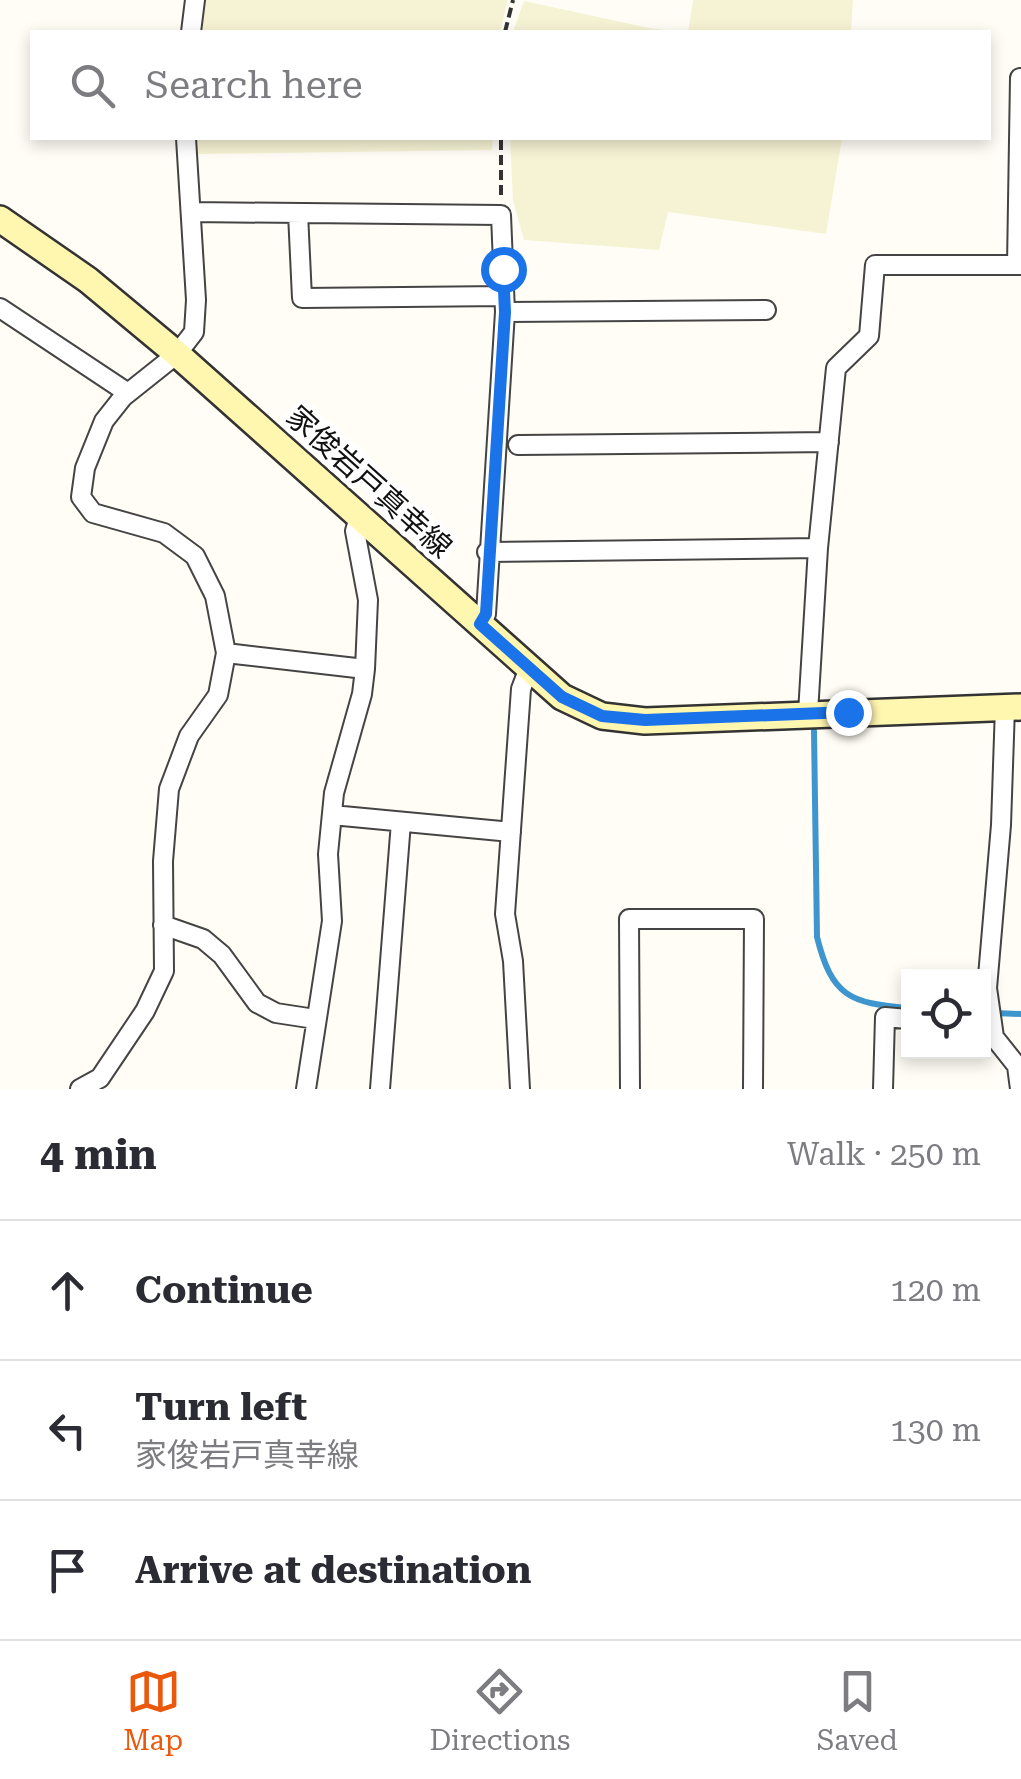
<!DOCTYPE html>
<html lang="en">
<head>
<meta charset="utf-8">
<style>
	:root { --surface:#fff; --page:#f7f7f7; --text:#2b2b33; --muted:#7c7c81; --line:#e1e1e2; --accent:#ea580c }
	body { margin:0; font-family:"Roboto Serif","Noto Sans JP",serif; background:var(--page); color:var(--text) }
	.controls { position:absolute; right:30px; bottom:30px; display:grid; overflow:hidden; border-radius:0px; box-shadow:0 5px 15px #0003 }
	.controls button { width:90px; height:90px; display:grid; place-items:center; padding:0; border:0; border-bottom:2px solid var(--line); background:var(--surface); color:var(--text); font:50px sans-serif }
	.stop { position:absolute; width:30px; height:30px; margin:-22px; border:8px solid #1a73e8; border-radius:50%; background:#fff }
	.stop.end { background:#1a73e8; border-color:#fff; box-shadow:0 2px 10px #0008 }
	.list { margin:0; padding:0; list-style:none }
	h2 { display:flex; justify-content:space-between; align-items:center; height:130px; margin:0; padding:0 40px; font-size:42px }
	h2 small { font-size:32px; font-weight:400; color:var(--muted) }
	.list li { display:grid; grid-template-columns:65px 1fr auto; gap:30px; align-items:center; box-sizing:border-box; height:140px; padding:0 40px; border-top:2px solid var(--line) }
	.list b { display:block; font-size:38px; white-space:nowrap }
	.list p { margin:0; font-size:32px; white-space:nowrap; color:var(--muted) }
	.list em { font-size:32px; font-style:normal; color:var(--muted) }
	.icon { flex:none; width:55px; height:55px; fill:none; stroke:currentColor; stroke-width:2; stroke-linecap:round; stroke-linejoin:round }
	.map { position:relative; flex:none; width:1021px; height:1089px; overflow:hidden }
	.search { position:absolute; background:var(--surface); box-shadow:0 5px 15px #0003; left:30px; right:30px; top:30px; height:110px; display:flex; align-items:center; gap:25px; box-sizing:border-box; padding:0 35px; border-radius:0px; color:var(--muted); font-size:38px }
	.sheet { height:550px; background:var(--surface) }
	nav { display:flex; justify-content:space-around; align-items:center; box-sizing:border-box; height:140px; border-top:2px solid var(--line); background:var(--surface); font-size:28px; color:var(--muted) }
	nav a { display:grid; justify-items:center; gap:5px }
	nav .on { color:var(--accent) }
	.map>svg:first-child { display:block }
</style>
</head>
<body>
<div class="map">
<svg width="1021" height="1089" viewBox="0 0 1021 1089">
	<rect width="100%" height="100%" fill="#fffdf5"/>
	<path fill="#f6f3d4" d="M203 0H508L500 32H199Z
		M693 0H853L851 32H688Z
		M524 1 649 28 678 32H513Z
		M197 138H493L492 150 198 154Z
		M510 138H842L826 234 668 212 659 250 524 240 513 201Z"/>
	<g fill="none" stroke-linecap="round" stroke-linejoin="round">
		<path stroke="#3f96cf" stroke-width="6" d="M814 731 817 937C832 997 850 1003 908 1008
			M995 1013 1021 1014"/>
		<defs>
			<path id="minor" d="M191 32 195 0
				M191 212 501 215 505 312
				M298 213 302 298 504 296
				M1017 265 1020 78
				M0 308 128 393
				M518 445 829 442
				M487 552 818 548
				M480 624 486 614 505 312 766 310
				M226 653 365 669
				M1005 707 1001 825 987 988 994 1037 1017 1066 1020 1089
				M808 713 818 548 836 368 869 336 875 265H1021
				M332 815 511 832
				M163 925 203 939 222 955 257 1003 276 1013 315 1019
				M80 1089 100 1078 145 1011 164 971 163 861 169 789 189 736 218 695 226 653 215 596 195 556 164 533 93 513 81 497 85 468 104 421 123 397 177 354 194 332 196 300 186 138
				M306 1089 332 921 328 854 334 793 362 694 365 669 368 600 355 531 359 517
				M380 1089 401 822
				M520 1089 513 961 505 914 521 689 529 668
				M630 1089 629 919H754L753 1089
				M883 1089 885 1017 908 1019"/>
			<path id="secondary" d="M0 219 88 280 177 354 562 697 602 716 645 721 1021 707"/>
		</defs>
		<use href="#minor" stroke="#444" stroke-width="22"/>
		<use href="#secondary" stroke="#333" stroke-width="30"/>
		<path stroke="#333" stroke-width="4" stroke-dasharray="10 5" stroke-linecap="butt" d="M505 32 513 0
			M501 195V138"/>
		<use href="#minor" stroke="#fff" stroke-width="18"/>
		<use href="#secondary" stroke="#fff6b0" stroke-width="25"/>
	</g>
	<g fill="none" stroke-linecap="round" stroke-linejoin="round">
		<path stroke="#1a73e8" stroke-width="12" d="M503 269 505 312 486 614 480 624 562 697 602 716 645 720 848 712"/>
	</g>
	<g text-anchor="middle" stroke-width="10" stroke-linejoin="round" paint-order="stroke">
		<g font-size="30" fill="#111" stroke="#fff">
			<text transform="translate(369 482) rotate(42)" y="10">家俊岩戸真幸線</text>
		</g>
	</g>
</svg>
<div class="controls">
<button><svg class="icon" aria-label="locate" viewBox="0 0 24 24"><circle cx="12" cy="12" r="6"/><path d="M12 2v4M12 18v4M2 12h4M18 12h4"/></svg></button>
</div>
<div class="stop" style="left:503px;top:269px"></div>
<div class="stop end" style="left:848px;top:712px"></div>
<div class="search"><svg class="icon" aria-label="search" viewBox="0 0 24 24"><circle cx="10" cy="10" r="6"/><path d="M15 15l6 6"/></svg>Search here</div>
</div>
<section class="sheet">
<h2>4 min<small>Walk · 250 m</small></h2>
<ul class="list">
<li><svg class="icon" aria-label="ahead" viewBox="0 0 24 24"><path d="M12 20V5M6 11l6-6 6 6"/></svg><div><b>Continue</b></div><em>120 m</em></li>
<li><svg class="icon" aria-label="left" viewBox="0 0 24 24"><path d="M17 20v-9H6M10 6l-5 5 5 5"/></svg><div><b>Turn left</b><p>家俊岩戸真幸線</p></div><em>130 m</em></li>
<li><svg class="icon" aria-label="arrive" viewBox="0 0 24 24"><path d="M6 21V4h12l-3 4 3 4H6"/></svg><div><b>Arrive at destination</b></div></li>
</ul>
</section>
<nav>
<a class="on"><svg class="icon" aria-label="map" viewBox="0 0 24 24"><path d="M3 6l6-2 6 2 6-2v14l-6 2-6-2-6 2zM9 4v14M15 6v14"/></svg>Map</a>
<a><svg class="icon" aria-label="directions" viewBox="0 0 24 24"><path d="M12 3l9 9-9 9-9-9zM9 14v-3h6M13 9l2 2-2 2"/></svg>Directions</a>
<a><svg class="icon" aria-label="saved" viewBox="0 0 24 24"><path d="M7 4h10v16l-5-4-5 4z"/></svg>Saved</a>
</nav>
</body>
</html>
